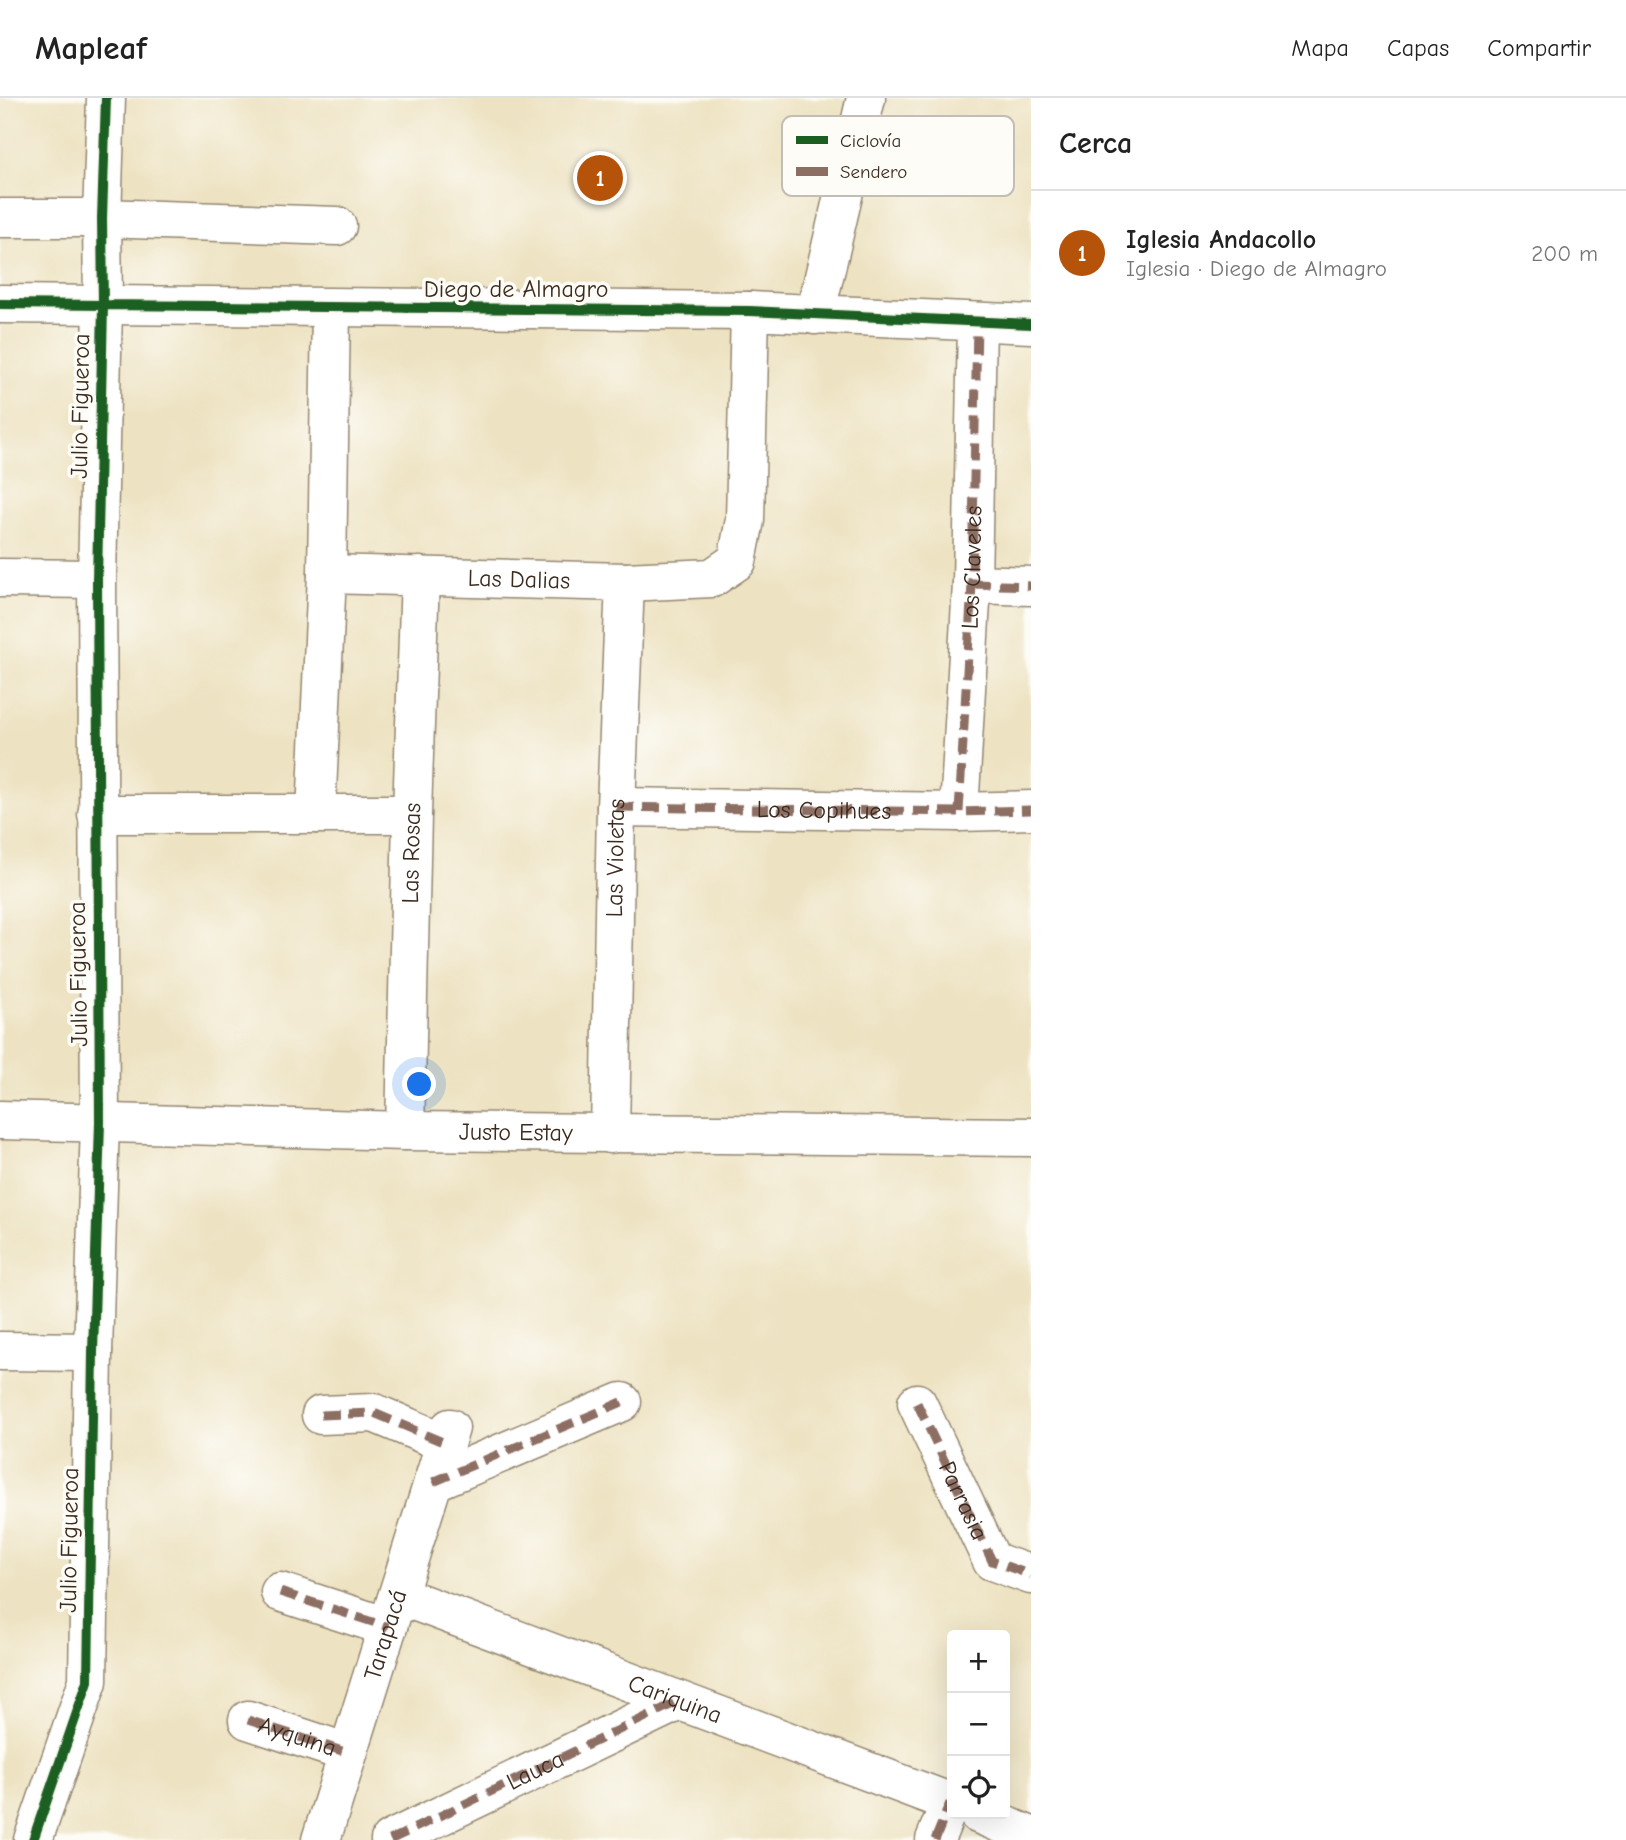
<!DOCTYPE html>
<html lang="es">
<head>
<meta charset="utf-8">
<style>
	:root { --surface:#fff; --page:#f6f6f6; --text:#222; --muted:#767676; --line:#e0e0e0; --accent:#b45309 }
	body { margin:0; font-family:"Comic Neue",sans-serif; background:var(--page); color:var(--text) }
	.controls { position:absolute; right:21px; bottom:21px; display:grid; overflow:hidden; border-radius:7px; box-shadow:0 7px 28px #0002 }
	.controls button { width:63px; height:63px; display:grid; place-items:center; padding:0; border:0; border-bottom:2px solid var(--line); background:var(--surface); color:var(--text); font:35px sans-serif }
	.you { position:absolute; left:420px; top:987px; width:24px; height:24px; margin:-18px; border:5px solid #fff; border-radius:50%; background:#1a73e8; box-shadow:0 0 0 10px #1a73e833 }
	.badge { display:grid; place-items:center; width:46px; height:46px; border-radius:50%; background:var(--accent); color:#fff; font-size:23px; font-weight:700 }
	.pin { position:absolute; translate:-50% -50%; border:4px solid #fff; box-shadow:0 2px 7px #0006 }
	.list { margin:0; padding:0; list-style:none }
	h2 { display:flex; justify-content:space-between; align-items:center; height:91px; margin:0; padding:0 28px; font-size:30px }
	h2 small { font-size:23px; font-weight:400; color:var(--muted) }
	.list li { display:grid; grid-template-columns:46px 1fr auto; gap:21px; align-items:center; box-sizing:border-box; height:126px; padding:0 28px; border-top:2px solid var(--line) }
	.list b { display:block; font-size:26px; white-space:nowrap }
	.list p { margin:0; font-size:23px; white-space:nowrap; color:var(--muted) }
	.list em { font-size:23px; font-style:normal; color:var(--muted) }
	.icon { flex:none; width:38px; height:38px; fill:none; stroke:currentColor; stroke-width:2; stroke-linecap:round; stroke-linejoin:round }
	.map { position:relative; flex:none; width:1031px; height:1742px; overflow:hidden }
	header { display:flex; align-items:center; gap:42px; box-sizing:border-box; height:98px; padding:0 35px; background:var(--surface); border-bottom:2px solid var(--line) }
	header strong { font-size:33px }
	nav { display:flex; gap:38px; margin-inline-start:auto; font-size:24px }
	main { display:flex }
	aside { flex:1; background:var(--surface) }
	.map>svg:first-child { display:block }
</style>
</head>
<body>
<header>
<strong>Mapleaf</strong>
<nav><a>Mapa</a><a>Capas</a><a>Compartir</a></nav>
</header>
<main>
<div class="map">
<svg width="1031" height="1742" viewBox="0 0 1031 1742">
	<rect width="100%" height="100%" fill="#fdfcf7"/>
	<filter id="ink" filterUnits="userSpaceOnUse"><feTurbulence type="fractalNoise" baseFrequency=".0143" numOctaves="2"/><feDisplacementMap in="SourceGraphic" scale="14" xChannelSelector="R" yChannelSelector="G"/><feConvolveMatrix kernelMatrix="1 2 1 2 8 2 1 2 1" color-interpolation-filters="sRGB"/></filter>
	<filter id="wash" filterUnits="userSpaceOnUse"><feTurbulence type="fractalNoise" baseFrequency=".00686" numOctaves="4" result="noise"/><feDisplacementMap in="SourceGraphic" scale="28" xChannelSelector="R" yChannelSelector="G"/><feGaussianBlur stdDeviation="1.57" result="paint"/><feColorMatrix in="noise" values="0 0 0 0 0 0 0 0 0 0 0 0 0 0 0 0 0 1.4 0 .05"/><feComposite in="paint" operator="in"/></filter>
	<g filter="url(#wash)">
		<rect width="100%" height="100%" fill="#ede2c1"/>
	</g>
	<g filter="url(#ink)">
		<g fill="none" stroke-linecap="round" stroke-linejoin="round">
			<defs>
				<g id="minor">
					<path d="M0 120H102L337 128"/>
					<path d="M0 206 750 213 1031 226"/>
					<path d="M815 217 866 0"/>
					<path id="s1" d="M327 476 625 484 712 480 737 463 745 422 750 213"/>
					<path d="M0 480 97 481"/>
					<path d="M972 486 1031 488"/>
					<path id="s2" d="M616 709 959 714 1031 712"/>
					<path id="s3" d="M959 714 972 486 977 225"/>
					<path d="M97 716H412"/>
					<path d="M316 716 327 476 331 211"/>
					<path id="s4" d="M0 1022 405 1033 1031 1039"/>
					<path id="s5" d="M405 1033 412 716 420 478"/>
					<path id="s6" d="M610 1036 616 709 625 484"/>
					<path d="M0 1253 93 1254"/>
					<path d="M917 1305 992 1463 1031 1477"/>
					<path d="M321 1317 374 1315 445 1345"/>
					<path d="M433 1384 622 1304"/>
					<path d="M280 1494 388 1529"/>
					<path id="s7" d="M398 1497 952 1705"/>
					<path id="s8" d="M248 1622 348 1655"/>
					<path d="M978 1716 1031 1738"/>
					<path d="M33 1742 88 1583 93 1254 100 1024 97 481 103 208 102 120 106 0"/>
					<path id="s9" d="M321 1742 450 1330"/>
					<path id="s10" d="M390 1742 679 1603"/>
					<path d="M935 1742 950 1705"/>
				</g>
			</defs>
			<use href="#minor" stroke="#948670" stroke-width="41"/>
			<use href="#minor" stroke="#fff" stroke-width="38"/>
			<g stroke="#8d6e63" stroke-width="9" stroke-dasharray="18 9" stroke-linecap="butt">
				<path d="M972 486 1031 488"/>
				<path d="M616 709 959 714 1031 712"/>
				<path d="M959 714 972 486 977 225"/>
				<path id="s11" d="M917 1305 992 1463 1031 1477"/>
				<path d="M321 1317 374 1315 445 1345"/>
				<path d="M433 1384 622 1304"/>
				<path d="M280 1494 388 1529"/>
				<path d="M248 1622 348 1655"/>
				<path d="M390 1742 679 1603"/>
				<path d="M935 1742 950 1705"/>
			</g>
			<defs>
				<path id="cycleway" d="M0 206 750 213 1031 226
					M33 1742 88 1583 93 1254 100 1024 97 481 103 208 102 120 106 0"/>
			</defs>
			<use href="#cycleway" stroke="#fdfcf7" stroke-width="15"/>
			<use href="#cycleway" stroke="#1b5e20" stroke-width="10"/>
		</g>
	</g>
	<g text-anchor="middle" stroke-width="7" stroke-linejoin="round" paint-order="stroke">
		<g font-size="24" fill="#3b2a1e" stroke="#fdfcf7">
			<text x="516" y="199">Diego de Almagro</text>
			<text transform="translate(80 308) rotate(-89)" y="8">Julio Figueroa</text>
			<text dy="8" stroke="none"><textPath href="#s3" startOffset="245">Los Claveles</textPath></text>
			<text dy="8" stroke="none"><textPath href="#s1" startOffset="192">Las Dalias</textPath></text>
			<text dy="8" stroke="none"><textPath href="#s2" startOffset="208">Los Copihues</textPath></text>
			<text dy="8" stroke="none"><textPath href="#s5" startOffset="278">Las Rosas</textPath></text>
			<text dy="8" stroke="none"><textPath href="#s6" startOffset="276">Las Violetas</textPath></text>
			<text transform="translate(78 876) rotate(-91)" y="8">Julio Figueroa</text>
			<text dy="8" stroke="none"><textPath href="#s4" startOffset="516">Justo Estay</textPath></text>
			<text dy="8" stroke="none"><textPath href="#s11" startOffset="108">Parrasia</textPath></text>
			<text transform="translate(69 1442) rotate(-89)" y="8">Julio Figueroa</text>
			<text dy="8" stroke="none"><textPath href="#s9" startOffset="215">Tarapacá</textPath></text>
			<text dy="8" stroke="none"><textPath href="#s7" startOffset="296">Cariquina</textPath></text>
			<text dy="8" stroke="none"><textPath href="#s8" startOffset="52">Ayquina</textPath></text>
			<text dy="8" stroke="none"><textPath href="#s10" startOffset="161">Lauca</textPath></text>
		</g>
	</g>
	<rect x="782" y="18" width="232" height="80" rx="10" fill="#fdfcf7" stroke="#c3bdb6" stroke-width="2"/>
	<rect x="796" y="38" width="32" height="8" fill="#1b5e20"/>
	<rect x="796" y="69" width="32" height="9" fill="#8d6e63"/>
	<g font-size="19" fill="#3b2a1e">
		<text x="840" y="49">Ciclovía</text>
		<text x="840" y="80">Sendero</text>
	</g>
</svg>
<div class="controls">
<button>+</button>
<button>−</button>
<button><svg class="icon" aria-label="locate" viewBox="0 0 24 24"><circle cx="12" cy="12" r="6"/><path d="M12 2v4M12 18v4M2 12h4M18 12h4"/></svg></button>
</div>
<div class="you"></div>
<div class="pin badge" style="left:600px;top:80px">1</div>
</div>
<aside>
<h2>Cerca<small></small></h2>
<ul class="list">
<li><span class="badge">1</span><div><b>Iglesia Andacollo</b><p>Iglesia · Diego de Almagro</p></div><em>200 m</em></li>
</ul>
</aside>
</main>
</body>
</html>
